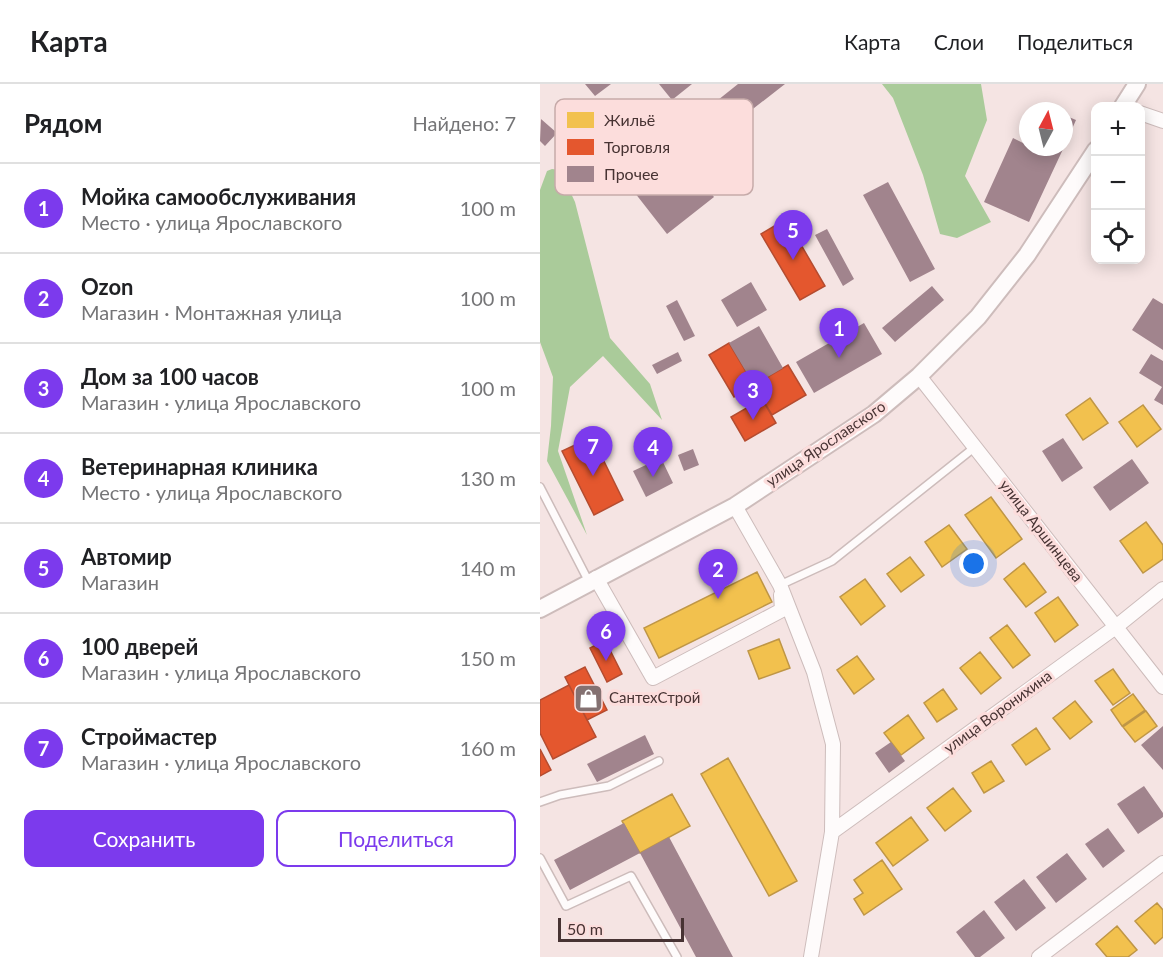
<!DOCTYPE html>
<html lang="ru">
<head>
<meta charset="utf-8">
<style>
	:root { --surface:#fff; --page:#f2f2f2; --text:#202124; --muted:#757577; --line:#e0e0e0; --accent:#7c3aed }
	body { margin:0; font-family:Lato,sans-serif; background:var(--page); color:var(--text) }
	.controls { position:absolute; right:18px; top:18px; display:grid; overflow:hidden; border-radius:12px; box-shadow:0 3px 15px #0003 }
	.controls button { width:54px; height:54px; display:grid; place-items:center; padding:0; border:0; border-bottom:2px solid var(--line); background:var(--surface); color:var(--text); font:30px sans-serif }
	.compass { position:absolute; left:479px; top:18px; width:54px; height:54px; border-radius:50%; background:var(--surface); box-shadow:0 3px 15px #0003; rotate:7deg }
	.scale { position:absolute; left:18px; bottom:15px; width:126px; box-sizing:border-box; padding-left:6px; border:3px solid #473333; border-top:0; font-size:16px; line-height:21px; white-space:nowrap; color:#473333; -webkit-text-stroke:4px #fcdddc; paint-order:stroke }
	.you { position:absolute; left:434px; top:480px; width:21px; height:21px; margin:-15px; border:4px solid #fff; border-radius:50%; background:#1a73e8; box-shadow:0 0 0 9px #1a73e833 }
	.badge { display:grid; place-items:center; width:39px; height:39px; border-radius:50%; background:var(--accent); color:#fff; font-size:20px; font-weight:700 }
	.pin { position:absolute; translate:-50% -50px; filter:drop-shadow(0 2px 3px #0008) }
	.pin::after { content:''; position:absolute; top:32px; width:21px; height:18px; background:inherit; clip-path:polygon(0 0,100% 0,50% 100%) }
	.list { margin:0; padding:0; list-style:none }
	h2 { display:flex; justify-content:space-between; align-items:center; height:78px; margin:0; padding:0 24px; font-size:26px }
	h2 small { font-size:20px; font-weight:400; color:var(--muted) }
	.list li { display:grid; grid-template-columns:39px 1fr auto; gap:18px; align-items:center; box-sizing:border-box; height:90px; padding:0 24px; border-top:2px solid var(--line) }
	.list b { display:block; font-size:22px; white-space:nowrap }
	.list p { margin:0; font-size:20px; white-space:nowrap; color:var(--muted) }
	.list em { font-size:20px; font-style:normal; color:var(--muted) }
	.actions { display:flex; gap:12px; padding:18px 24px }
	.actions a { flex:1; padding:14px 0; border:2px solid var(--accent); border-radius:12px; text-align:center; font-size:21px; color:var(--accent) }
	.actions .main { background:var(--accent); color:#fff }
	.icon { flex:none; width:33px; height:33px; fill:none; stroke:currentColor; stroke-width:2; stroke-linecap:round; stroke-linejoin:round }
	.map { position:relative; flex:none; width:623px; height:873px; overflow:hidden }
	header { display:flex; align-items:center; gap:36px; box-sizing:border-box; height:84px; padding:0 30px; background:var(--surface); border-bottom:2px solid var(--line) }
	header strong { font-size:28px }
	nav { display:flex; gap:33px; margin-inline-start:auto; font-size:21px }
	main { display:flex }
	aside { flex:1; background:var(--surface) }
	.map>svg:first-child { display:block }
</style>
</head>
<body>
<header>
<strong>Карта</strong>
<nav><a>Карта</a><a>Слои</a><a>Поделиться</a></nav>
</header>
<main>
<aside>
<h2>Рядом<small>Найдено: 7</small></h2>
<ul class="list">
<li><span class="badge">1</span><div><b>Мойка самообслуживания</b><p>Место · улица Ярославского</p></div><em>100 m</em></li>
<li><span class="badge">2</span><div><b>Ozon</b><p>Магазин · Монтажная улица</p></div><em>100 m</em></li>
<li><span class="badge">3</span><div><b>Дом за 100 часов</b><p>Магазин · улица Ярославского</p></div><em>100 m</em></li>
<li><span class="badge">4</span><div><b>Ветеринарная клиника</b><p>Место · улица Ярославского</p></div><em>130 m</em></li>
<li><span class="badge">5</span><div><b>Автомир</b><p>Магазин</p></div><em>140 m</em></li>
<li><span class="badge">6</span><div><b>100 дверей</b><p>Магазин · улица Ярославского</p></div><em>150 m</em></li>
<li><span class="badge">7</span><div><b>Строймастер</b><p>Магазин · улица Ярославского</p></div><em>160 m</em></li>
</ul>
<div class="actions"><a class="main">Сохранить</a><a>Поделиться</a></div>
</aside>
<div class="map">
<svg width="623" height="873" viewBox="0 0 623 873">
	<rect width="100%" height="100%" fill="#f5e4e3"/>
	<path fill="#aacb9a" d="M342 0H441L447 36 425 92 451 138 417 154 400 150 383 91 353 14Z
		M12 85 20 86 35 118 70 254 110 300 122 336 63 272 30 303 18 367 47 451 7 377 11 342 13 293 0 258V106L7 87Z"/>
	<path fill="#f2c14e" stroke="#bf9646" stroke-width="1.5" d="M550 314 568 339 543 356 526 331Z
		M603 321 621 345 597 363 579 338Z
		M451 413 482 455 456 474 425 431Z
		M606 438 623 461V475L603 489 580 457Z
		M409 441 427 465 402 483 385 458Z
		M370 473 384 491 361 508 347 490Z
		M484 479 506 508 486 523 464 495Z
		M217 488 232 518 119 574 104 544Z
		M325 495 345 522 321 541 300 513Z
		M518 513 538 541 515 558 495 529Z
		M467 541 490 571 473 584 450 554Z
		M239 555 250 584 219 595 208 567Z
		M440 568 461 594 441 610 420 584Z
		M317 572 334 595 314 610 297 586Z
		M573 585 590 609 573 621 555 597Z
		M403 605 417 625 397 638 384 619Z
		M593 610 605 626 582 642 571 626Z
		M535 617 552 638 530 655 513 634Z
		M606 627 617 642 595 658 583 643Z
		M368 631 384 654 361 671 344 649Z
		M496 644 510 665 486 681 472 661Z
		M188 674 257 797 229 812 161 690Z
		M451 677 464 697 444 709 432 689Z
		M413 704 431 727 405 747 387 724Z
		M132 710 150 742 100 769 82 737Z
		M371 733 388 756 353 782 336 759Z
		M342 776 362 805 324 831 314 815 323 809 314 796Z
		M617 819 623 826V853L615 860 595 837Z
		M577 842 597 866 588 873H567L556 860Z"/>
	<path fill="#e4572e" stroke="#b54c30" stroke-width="1.5" d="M246 135 285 202 260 216 221 150Z
		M189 259 214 301 194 313 169 271Z
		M248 281 266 311 232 331 214 301Z
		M222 315 236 339 205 357 191 333Z
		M52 353 83 416 54 431 22 367Z
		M65 556 82 590 67 598 50 564Z
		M45 583 67 626 47 636 25 593Z
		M29 601 56 653 13 675 0 649V616Z
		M0 665 11 686 0 692Z"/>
	<path fill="#a1848d" d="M45 0H71L55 12Z
		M119 0H152L132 16Z
		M198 0H245L191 42 173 20Z
		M524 31 536 36 524 63Z
		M1 35 17 49 5 62 0 57Z
		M76 35 83 45 95 36 107 51 120 42 129 53 104 72 118 90 142 71 150 82 171 66 182 81 162 97 174 113 127 150 52 54Z
		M473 54 503 69 506 63H524L489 138 444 118Z
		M348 98 395 185 370 198 323 111Z
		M287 145 314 195 303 202 275 151Z
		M211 198 227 226 197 243 181 216Z
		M392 202 404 216 355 258 342 244Z
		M613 214 623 220V266L592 246Z
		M137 216 155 252 144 257 126 222Z
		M324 239 342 270 274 309 256 278Z
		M219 242 243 284 214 301 189 259Z
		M138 268 142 277 117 290 112 281Z
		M611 270 623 277V321L614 316 622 303 599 289Z
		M523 354 543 384 522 398 502 367Z
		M153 365 159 381 144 387 138 371Z
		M121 374 133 399 106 413 93 387Z
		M592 375 609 399 570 427 553 403Z
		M623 642V686L601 661Z
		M105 651 114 670 57 698 47 680Z
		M351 658 365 677 349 689 335 669Z
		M604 702 623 729V733L598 750 577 720Z
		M84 739 100 769 30 806 14 776Z
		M568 744 585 767 563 784 545 760Z
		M129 753 193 873H156L100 769Z
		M527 769 547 795 516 819 496 793Z
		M484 795 506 824 476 847 454 818Z
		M444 826 465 854 440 873H435L416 848Z"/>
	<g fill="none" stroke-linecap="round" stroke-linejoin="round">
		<defs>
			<path id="service" d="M0 403 49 498
				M240 501 292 477 435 363
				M0 718 20 711 69 702 119 677
				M0 774 26 822 91 792 137 873"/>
			<path id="minor" d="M600 29 623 37
				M379 292 623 603
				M195 422 240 501 274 588 293 660 292 748 271 873
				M56 494 113 594 242 526 241 511
				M292 748 577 542 623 505
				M499 873 623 779"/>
			<path id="tertiary" d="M583 22 597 0
				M0 525 195 422 334 330 379 292 438 233 487 171 556 66"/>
		</defs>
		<use href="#service" stroke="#cdbcbb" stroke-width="10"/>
		<use href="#minor" stroke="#cdbcbb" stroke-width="16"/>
		<use href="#tertiary" stroke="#cdbcbb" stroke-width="20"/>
		<use href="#service" stroke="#fefbfb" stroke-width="7"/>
		<use href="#minor" stroke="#fefbfb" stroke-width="14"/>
		<use href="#tertiary" stroke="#fefbfb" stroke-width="16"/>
	</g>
	<defs>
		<symbol id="shop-square" viewBox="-11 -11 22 22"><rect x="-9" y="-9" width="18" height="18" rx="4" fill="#847171" stroke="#fcdddc"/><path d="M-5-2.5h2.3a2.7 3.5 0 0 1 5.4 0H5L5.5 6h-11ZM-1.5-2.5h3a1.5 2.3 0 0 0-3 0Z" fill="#fff"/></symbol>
	</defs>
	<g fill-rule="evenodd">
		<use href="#shop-square" x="32" y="598" width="33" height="33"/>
	</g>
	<g text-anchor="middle" stroke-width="6" stroke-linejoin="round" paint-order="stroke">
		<g font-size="15" fill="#473333" stroke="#fcdddc">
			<text transform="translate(286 360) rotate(-34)" y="5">улица Ярославского</text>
			<text transform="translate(501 447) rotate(52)" y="5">улица Аршинцева</text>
			<text transform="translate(458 628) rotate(-36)" y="5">улица Воронихина</text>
		</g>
		<g font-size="15" fill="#473333" stroke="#fcdddc" text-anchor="start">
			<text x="69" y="619">СантехСтрой</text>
		</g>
	</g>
	<rect x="15" y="15" width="198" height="96" rx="9" fill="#fcdddc" stroke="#c6aaa9" stroke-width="1.5"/>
	<rect x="27" y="28" width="27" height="16" fill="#f2c14e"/>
	<rect x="27" y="55" width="27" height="16" fill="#e4572e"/>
	<rect x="27" y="82" width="27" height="16" fill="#a1848d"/>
	<g font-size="16" fill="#473333">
		<text x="64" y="42">Жильё</text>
		<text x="64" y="69">Торговля</text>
		<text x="64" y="96">Прочее</text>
	</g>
</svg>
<div class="controls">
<button>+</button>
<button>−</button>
<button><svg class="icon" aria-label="locate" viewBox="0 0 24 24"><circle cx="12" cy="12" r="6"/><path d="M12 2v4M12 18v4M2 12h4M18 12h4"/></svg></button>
</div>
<svg class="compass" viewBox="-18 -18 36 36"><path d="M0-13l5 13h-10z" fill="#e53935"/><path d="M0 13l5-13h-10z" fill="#757577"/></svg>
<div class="scale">50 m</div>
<div class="you"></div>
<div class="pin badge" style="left:299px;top:274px">1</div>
<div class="pin badge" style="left:178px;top:515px">2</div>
<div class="pin badge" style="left:213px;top:336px">3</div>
<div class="pin badge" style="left:113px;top:393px">4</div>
<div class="pin badge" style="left:253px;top:176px">5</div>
<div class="pin badge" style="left:66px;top:577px">6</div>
<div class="pin badge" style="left:53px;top:392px">7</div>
</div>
</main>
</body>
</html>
